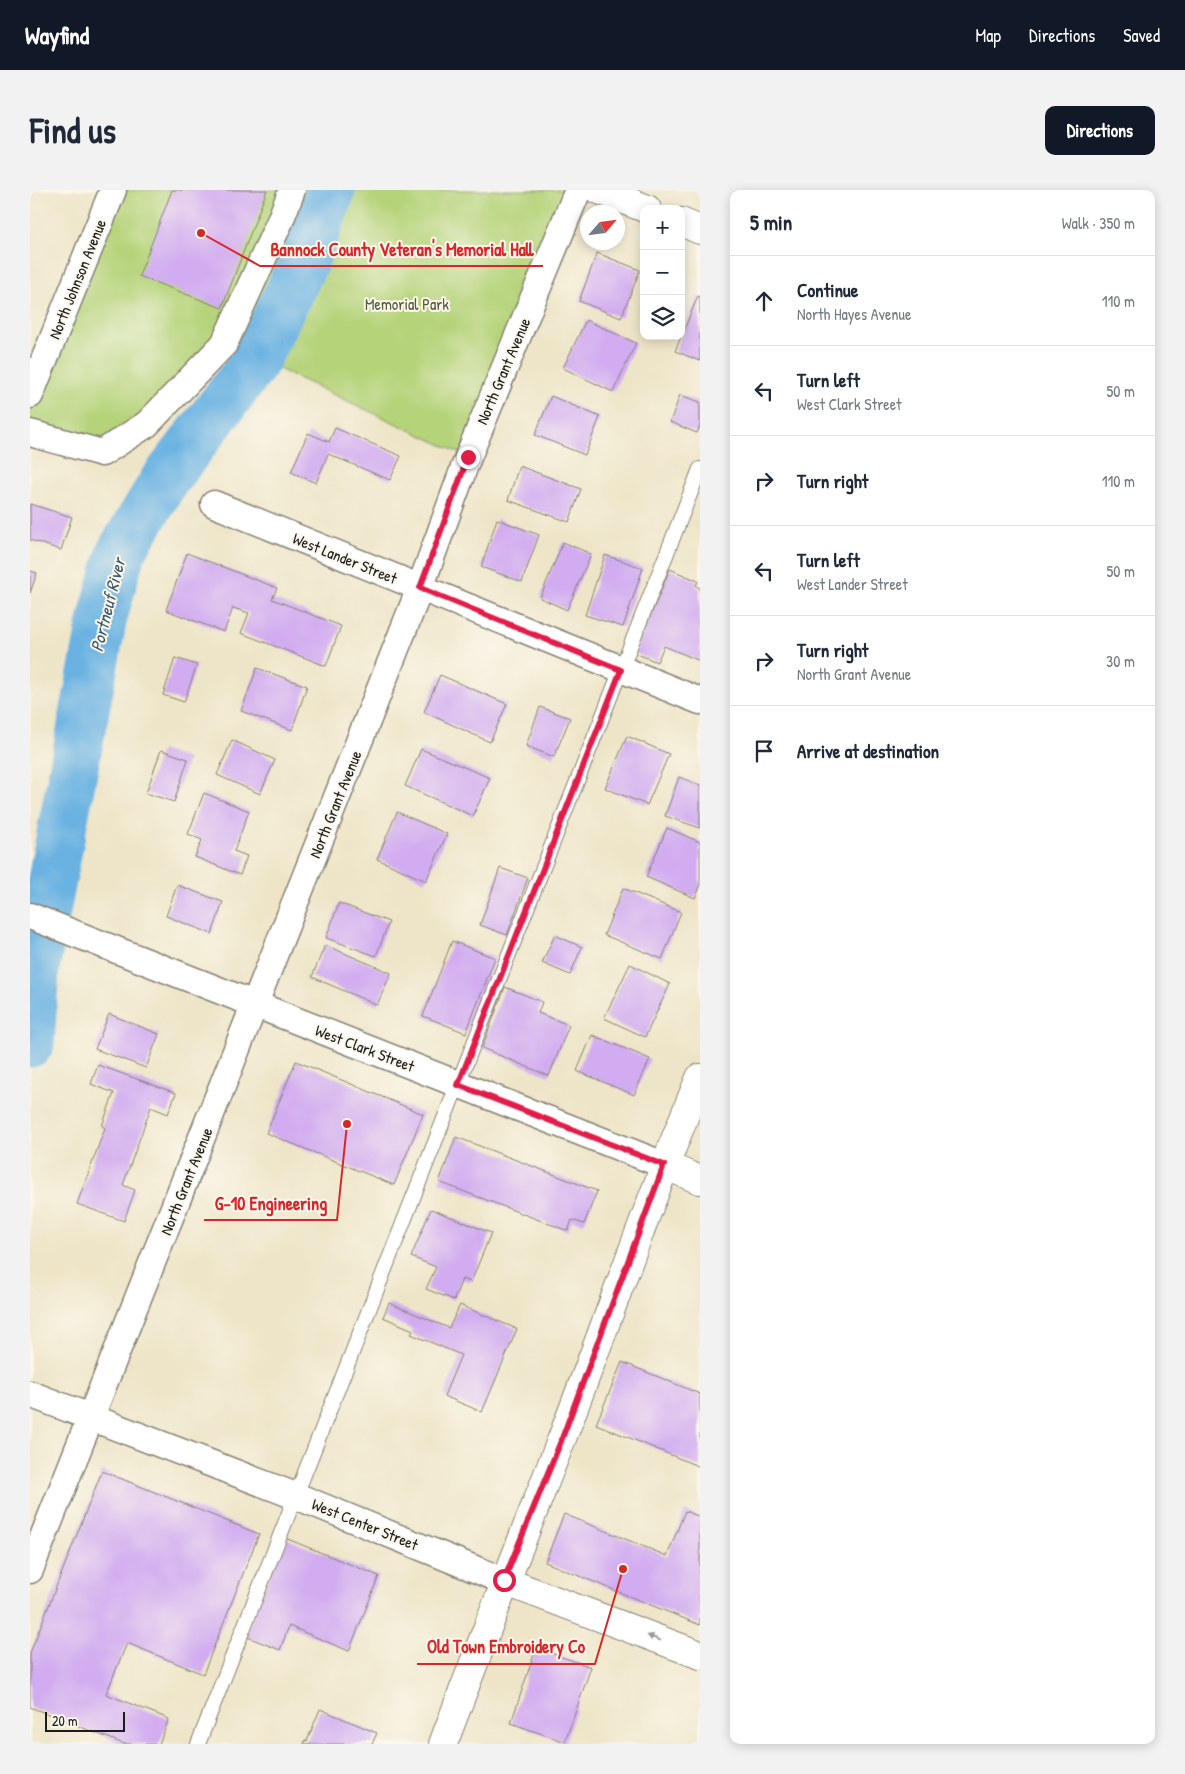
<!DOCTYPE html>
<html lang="en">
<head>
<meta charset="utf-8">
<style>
	:root { --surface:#fff; --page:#f2f2f3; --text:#1f2937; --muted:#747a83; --line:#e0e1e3; --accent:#111827 }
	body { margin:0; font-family:"Patrick Hand",sans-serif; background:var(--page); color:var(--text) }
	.controls { position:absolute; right:15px; top:15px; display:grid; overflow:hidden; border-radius:10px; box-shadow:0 2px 12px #0003 }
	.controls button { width:45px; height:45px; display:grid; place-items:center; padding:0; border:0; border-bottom:1px solid var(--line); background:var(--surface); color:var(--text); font:25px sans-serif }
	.compass { position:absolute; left:550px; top:15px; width:45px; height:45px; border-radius:50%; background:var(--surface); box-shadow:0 2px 12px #0003; rotate:62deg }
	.scale { position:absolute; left:15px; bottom:12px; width:80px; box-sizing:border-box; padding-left:5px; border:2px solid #1c1c1c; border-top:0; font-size:14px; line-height:18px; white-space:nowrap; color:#1c1c1c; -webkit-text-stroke:4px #fbf7ec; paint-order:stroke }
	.stop { position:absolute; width:15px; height:15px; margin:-11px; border:4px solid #e11d48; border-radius:50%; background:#fff }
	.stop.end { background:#e11d48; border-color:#fff; box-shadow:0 1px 5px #0008 }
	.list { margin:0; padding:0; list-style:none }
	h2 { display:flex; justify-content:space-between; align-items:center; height:65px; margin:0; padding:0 20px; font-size:21px }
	h2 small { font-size:16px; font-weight:400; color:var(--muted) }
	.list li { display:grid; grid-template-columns:32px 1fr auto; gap:15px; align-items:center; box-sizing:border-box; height:90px; padding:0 20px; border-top:1px solid var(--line) }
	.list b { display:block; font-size:19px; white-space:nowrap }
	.list p { margin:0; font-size:16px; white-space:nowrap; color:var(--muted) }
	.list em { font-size:16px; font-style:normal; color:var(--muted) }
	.icon { flex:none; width:28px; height:28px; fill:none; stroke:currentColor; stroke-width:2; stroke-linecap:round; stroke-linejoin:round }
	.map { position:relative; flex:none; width:670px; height:1554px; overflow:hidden; border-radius:10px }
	header { display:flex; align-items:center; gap:30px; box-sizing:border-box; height:70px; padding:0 25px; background:var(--accent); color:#fff }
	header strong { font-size:24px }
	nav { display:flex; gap:28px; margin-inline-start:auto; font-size:18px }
	.intro { display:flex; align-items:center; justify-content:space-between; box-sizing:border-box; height:120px; padding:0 30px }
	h1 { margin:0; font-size:35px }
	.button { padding:12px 22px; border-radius:10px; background:var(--accent); color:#fff; font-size:18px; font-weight:700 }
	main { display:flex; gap:30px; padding:0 30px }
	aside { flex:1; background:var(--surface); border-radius:10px; box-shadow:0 2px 12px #0003 }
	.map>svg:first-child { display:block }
</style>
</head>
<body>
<header>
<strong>Wayfind</strong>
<nav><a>Map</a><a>Directions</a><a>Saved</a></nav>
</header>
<div class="intro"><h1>Find us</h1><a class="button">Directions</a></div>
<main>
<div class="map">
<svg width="670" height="1554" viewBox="0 0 670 1554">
	<rect width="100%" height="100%" fill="#fbf7ec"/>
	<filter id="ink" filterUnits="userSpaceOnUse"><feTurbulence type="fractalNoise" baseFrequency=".02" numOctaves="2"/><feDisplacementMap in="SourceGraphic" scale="10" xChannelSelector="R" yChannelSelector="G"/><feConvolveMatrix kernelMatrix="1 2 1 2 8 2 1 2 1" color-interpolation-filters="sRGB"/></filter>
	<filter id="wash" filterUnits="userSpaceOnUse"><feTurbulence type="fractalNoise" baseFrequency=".0096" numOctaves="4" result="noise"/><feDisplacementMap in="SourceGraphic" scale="20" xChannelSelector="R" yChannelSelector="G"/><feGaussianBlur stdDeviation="1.12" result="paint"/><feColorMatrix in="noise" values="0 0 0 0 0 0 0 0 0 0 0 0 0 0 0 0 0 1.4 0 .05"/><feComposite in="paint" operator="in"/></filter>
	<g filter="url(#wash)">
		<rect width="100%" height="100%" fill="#eee5c8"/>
		<path fill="#b5d379" stroke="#68784a" d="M82 0H548L438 267 195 154 72 263 0 243V205Z"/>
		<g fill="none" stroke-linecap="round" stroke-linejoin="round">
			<path stroke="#6ab2e2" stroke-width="49" d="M0 853 5 778 73 427 91 362 134 291 224 173 275 70 301 0"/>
		</g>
		<g id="blocks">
			<path fill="#d1acf0" d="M142 0H237L192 118 109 86Z
				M567 63 610 80 591 128 549 111Z
				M668 106 670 107V171L645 161Z
				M556 130 606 153 583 202 533 178Z
				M650 205 670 212V236L667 243 640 232Z
				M521 206 570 227 555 265 505 245Z
				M305 238 371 266 360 290 298 264 286 293 261 282 278 243 299 252Z
				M489 276 551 299 539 332 478 310Z
				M0 314 42 327 31 360 0 350Z
				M467 329 509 345 492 392 451 377Z
				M533 352 561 364 537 420 510 408Z
				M157 363 247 398 242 409 311 436 296 476 211 443 219 423 203 418 194 442 136 420Z
				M575 365 613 378 593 437 555 425Z
				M640 379 668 391 666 396 670 398V471L634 456 627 472 605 463Z
				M0 381 7 383 0 403Z
				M145 468 167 475 154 512 133 505Z
				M227 478 277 496 262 540 211 521Z
				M410 485 477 514 460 552 394 522Z
				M510 517 540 528 524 567 496 556Z
				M597 546 639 564 617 615 575 598Z
				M202 550 245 570 230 604 187 585Z
				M391 559 460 588 443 626 375 596Z
				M131 560 158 569 144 612 116 603Z
				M649 587 670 595V638L635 626Z
				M174 603 219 621 204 661 217 666 210 685 165 667 172 650 158 644Z
				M367 622 417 644 396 691 347 669Z
				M637 638 670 652V697L665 708 616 687Z
				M470 678 498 688 477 745 450 735Z
				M147 695 193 712 182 744 136 726Z
				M593 698 651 722 632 769 574 745Z
				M309 713 359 732 346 766 296 748Z
				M525 745 552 757 540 785 512 773Z
				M422 751 465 768 436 843 393 826Z
				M295 755 361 783 347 815 282 787Z
				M600 774 640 794 615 847 574 828Z
				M475 797 512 812 508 823 539 835 519 886 452 858Z
				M79 824 129 844 116 878 65 859Z
				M562 845 620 869 604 905 547 881Z
				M266 871 393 924 364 995 236 943Z
				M68 875 146 903 138 924 121 917 93 995 105 1000 94 1031 47 1014 75 938 72 936 84 903 61 894Z
				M426 947 567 1001 554 1034 542 1030 538 1041 409 992Z
				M401 1019 461 1043 441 1092 432 1089 424 1110 396 1099 406 1077 381 1067Z
				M359 1113 419 1138 430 1115 487 1139 452 1222 414 1206 431 1165 381 1144 383 1140 353 1127Z
				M592 1172 670 1204V1277L566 1234Z
				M72 1281 229 1344 173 1484 97 1453 76 1504 139 1529 129 1554H94L0 1517V1463Z
				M655 1321 670 1327V1435L515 1372 534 1324 637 1366Z
				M255 1348 349 1386 319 1461 259 1436 250 1460 215 1446Z
				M506 1458 561 1477 535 1552 481 1533Z
				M290 1519 347 1543 342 1554H274L275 1550 277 1551Z"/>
		</g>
	</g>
	<g filter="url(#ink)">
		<use href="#blocks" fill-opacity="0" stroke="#858072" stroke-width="1"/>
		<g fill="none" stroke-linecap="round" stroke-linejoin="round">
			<defs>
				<path id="service" d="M168 1554 670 279"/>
				<path id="minor" d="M0 205 83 0
					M0 243 72 263 117 234 194 154 250 31 262 0
					M184 314 670 511
					M0 726 634 975
					M0 1204 276 1310 474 1391
					M0 1380 390 398 438 267 548 0"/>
				<path id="tertiary" d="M569 0 617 19
					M651 32 670 40
					M634 975 670 990
					M474 1391 670 1465
					M413 1554C451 1453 491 1352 531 1251 578 1130 620 1008 670 888"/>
			</defs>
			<use href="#service" stroke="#858072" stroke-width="16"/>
			<use href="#minor" stroke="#858072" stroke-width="29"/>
			<use href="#tertiary" stroke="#858072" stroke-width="30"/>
			<use href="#service" stroke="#fff" stroke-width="14"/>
			<use href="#minor" stroke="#fff" stroke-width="26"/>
			<use href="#tertiary" stroke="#fff" stroke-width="28"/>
		</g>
		<defs><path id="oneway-solid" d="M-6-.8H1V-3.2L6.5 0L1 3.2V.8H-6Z" transform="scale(1.25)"/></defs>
		<use fill="#999" href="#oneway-solid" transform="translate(624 1448) rotate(-159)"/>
	</g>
	<g fill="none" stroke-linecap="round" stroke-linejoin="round" filter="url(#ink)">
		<path stroke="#e11d48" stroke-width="6" d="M438 267 390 398 591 480 428 895 634 975 531 1251 474 1390"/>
	</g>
	<g text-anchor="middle" stroke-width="4" stroke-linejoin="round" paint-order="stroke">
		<g font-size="16" fill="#1c1c1c" stroke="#fbf7ec">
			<text transform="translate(47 89) rotate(-68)" y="6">North Johnson Avenue</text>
			<text transform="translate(473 181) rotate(-67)" y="6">North Grant Avenue</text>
			<text transform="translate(315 368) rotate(22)" y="6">West Lander Street</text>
			<text transform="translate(305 614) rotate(-68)" y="6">North Grant Avenue</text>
			<text transform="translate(335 858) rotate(21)" y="6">West Clark Street</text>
			<text transform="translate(156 991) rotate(-68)" y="6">North Grant Avenue</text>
			<text transform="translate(335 1334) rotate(22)" y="6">West Center Street</text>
		</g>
		<g font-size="16" fill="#525c3d" stroke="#fbf7ec">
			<text x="377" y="120">Memorial Park</text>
		</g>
		<g font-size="18" font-style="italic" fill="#3b586b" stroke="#fbf7ec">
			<text transform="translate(78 415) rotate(-76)" y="6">Portneuf River</text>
		</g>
	</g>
	<path fill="none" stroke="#d62828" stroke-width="2" d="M171 43L230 76H513M317 934L307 1030H174M593 1379L565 1474H387"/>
	<g fill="#d62828" stroke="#fbf7ec" stroke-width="2">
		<circle cx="171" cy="43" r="5"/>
		<circle cx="317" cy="934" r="5"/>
		<circle cx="593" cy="1379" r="5"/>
	</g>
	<g font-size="18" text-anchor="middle" font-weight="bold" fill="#d62828" stroke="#fbf7ec" stroke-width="4" stroke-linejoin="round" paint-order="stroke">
		<text x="372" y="66">Bannock County Veteran's Memorial Hall</text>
		<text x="241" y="1020">G-10 Engineering</text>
		<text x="476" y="1463">Old Town Embroidery Co</text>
	</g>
</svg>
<div class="controls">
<button>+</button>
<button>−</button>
<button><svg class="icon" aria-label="layers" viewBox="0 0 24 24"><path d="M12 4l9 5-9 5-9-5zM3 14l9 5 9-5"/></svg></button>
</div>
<svg class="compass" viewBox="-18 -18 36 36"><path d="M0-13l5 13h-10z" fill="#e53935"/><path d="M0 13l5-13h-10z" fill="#747a83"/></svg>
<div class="scale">20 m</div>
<div class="stop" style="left:474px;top:1390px"></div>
<div class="stop end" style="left:438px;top:267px"></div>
</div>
<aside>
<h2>5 min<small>Walk · 350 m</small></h2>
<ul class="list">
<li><svg class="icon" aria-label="ahead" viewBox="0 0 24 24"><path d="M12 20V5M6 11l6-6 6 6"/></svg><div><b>Continue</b><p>North Hayes Avenue</p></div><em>110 m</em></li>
<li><svg class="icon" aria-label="left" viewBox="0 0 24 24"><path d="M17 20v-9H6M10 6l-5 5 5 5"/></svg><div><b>Turn left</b><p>West Clark Street</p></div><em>50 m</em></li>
<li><svg class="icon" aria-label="right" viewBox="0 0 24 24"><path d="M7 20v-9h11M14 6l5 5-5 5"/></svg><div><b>Turn right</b></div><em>110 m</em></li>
<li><svg class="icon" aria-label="left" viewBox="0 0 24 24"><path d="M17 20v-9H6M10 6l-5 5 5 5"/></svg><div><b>Turn left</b><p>West Lander Street</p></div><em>50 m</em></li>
<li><svg class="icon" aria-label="right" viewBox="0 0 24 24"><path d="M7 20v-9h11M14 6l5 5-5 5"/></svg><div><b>Turn right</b><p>North Grant Avenue</p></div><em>30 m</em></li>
<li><svg class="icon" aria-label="arrive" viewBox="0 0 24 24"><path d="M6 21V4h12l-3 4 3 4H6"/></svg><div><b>Arrive at destination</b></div></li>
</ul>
</aside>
</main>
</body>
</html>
